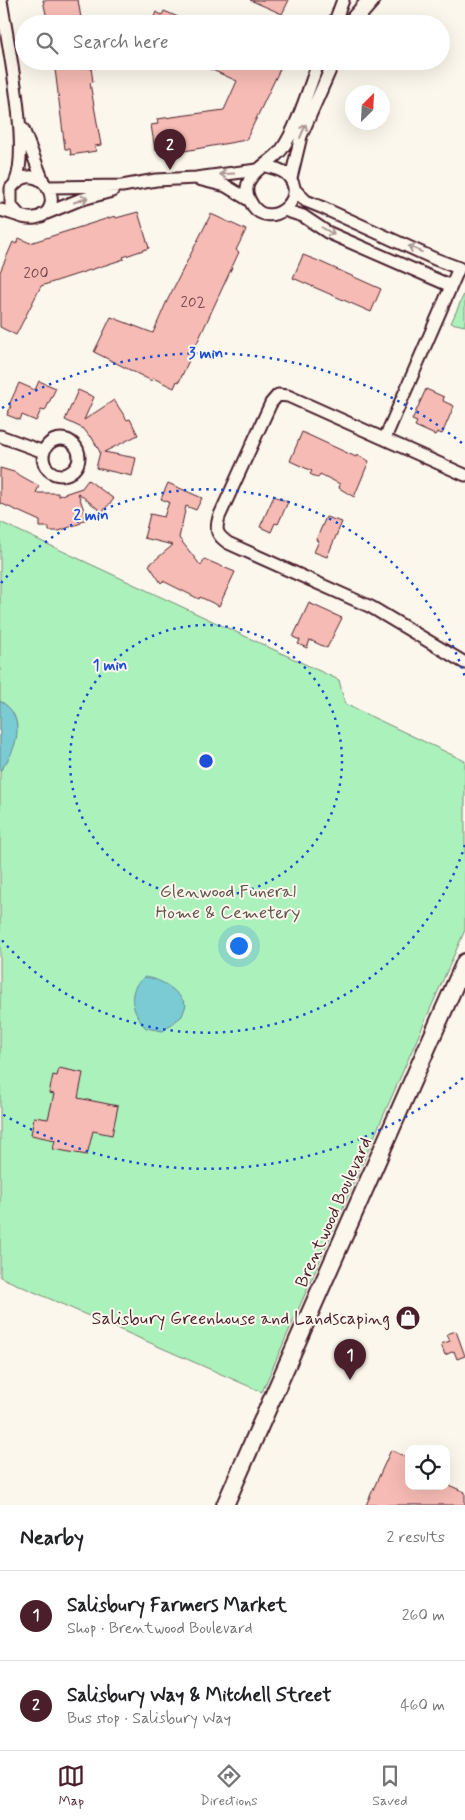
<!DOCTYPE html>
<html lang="en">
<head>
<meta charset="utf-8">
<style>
	:root { --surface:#fff; --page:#f2f2f2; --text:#202124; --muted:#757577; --line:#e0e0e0; --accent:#4a1f2b }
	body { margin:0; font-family:Mynerve,sans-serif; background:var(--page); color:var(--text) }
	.controls { position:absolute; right:15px; bottom:15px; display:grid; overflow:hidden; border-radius:10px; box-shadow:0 5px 20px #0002 }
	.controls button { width:45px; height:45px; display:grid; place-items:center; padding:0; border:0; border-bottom:1px solid var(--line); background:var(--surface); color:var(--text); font:25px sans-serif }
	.compass { position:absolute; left:345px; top:85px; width:45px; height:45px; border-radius:50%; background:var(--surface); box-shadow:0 5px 20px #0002; rotate:24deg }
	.you { position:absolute; left:238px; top:945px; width:18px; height:18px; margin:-12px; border:4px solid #fff; border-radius:50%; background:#1a73e8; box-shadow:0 0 0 8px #1a73e833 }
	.badge { display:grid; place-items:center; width:32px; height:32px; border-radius:50%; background:var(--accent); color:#fff; font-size:16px; font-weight:700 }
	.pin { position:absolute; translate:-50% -41px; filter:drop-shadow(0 1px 2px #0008) }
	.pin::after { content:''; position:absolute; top:26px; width:18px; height:15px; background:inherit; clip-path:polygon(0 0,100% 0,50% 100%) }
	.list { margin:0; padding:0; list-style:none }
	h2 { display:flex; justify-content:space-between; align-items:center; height:65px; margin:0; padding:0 20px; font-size:21px }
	h2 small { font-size:16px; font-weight:400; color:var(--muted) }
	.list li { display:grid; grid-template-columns:32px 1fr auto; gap:15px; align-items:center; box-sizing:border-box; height:90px; padding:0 20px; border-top:1px solid var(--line) }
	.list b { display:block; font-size:19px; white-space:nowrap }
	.list p { margin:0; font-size:16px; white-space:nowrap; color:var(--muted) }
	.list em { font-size:16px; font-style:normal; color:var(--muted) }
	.icon { flex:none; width:28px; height:28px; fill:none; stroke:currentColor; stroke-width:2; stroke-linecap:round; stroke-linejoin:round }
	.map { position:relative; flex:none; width:465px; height:1505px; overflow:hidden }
	.search { position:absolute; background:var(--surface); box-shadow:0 5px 20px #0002; left:15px; right:15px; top:15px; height:55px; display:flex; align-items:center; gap:12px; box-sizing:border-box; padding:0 18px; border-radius:28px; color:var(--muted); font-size:19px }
	.sheet { height:245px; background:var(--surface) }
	nav { display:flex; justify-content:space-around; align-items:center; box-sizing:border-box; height:70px; border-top:1px solid var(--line); background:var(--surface); font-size:14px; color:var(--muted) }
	nav a { display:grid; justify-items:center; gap:2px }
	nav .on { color:var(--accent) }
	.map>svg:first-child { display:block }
</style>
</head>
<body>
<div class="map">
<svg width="465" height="1505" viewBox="0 0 465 1505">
	<rect width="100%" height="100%" fill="#fbf7ec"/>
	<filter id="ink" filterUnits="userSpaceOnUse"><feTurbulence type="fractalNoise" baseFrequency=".02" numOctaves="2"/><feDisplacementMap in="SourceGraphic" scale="10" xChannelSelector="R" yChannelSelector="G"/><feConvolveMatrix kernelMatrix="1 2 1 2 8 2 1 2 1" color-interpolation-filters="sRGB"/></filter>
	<g filter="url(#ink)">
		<path fill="#abf1bc" stroke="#7a8874" d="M465 292V326L451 323Z
			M0 522 339 680 345 704 465 761V930L262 1392 0 1277Z"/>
		<path fill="#7acbd4" stroke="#678690" d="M0 701C28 716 17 751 0 771Z
			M145 977C162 979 178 991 186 1005L182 1016 163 1031 146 1028C132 1014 125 989 145 977Z"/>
		<path fill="#f6bbb4" stroke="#4a1f2b" d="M43 0H78L82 24H48Z
			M250 0H289L282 14Z
			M164 11 178 17 176 21 183 24H151L156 12 162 15Z
			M54 61H87L88 68 91 67 93 82 90 83 101 145 95 146 96 151 71 155 70 149H65Z
			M192 61H279L276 67 280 69 246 140 162 155 161 149 155 150 151 125 158 124 157 119 224 110 237 81Z
			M138 212 149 248 123 257 124 259 41 286 16 335 0 327V272L13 242 16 244 19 238 30 243 115 216 116 218Z
			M211 214 246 230 236 250 239 252 179 382 177 381 174 388 153 378 152 381 94 352 111 317 153 333 166 303Z
			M303 255 316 260 381 289 371 312 293 278Z
			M39 381 56 388 45 411 41 410 36 421 22 415 20 420 7 415 11 406 9 405 19 383 35 390Z
			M426 389 444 397 443 401 454 406 442 434 437 432 435 435 415 426 417 422 412 420Z
			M78 390 94 397 84 420 114 400 127 420 130 419 138 435 104 452 136 458 132 476 96 468 100 452 91 436 90 437 84 429 65 420Z
			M302 432 356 457 357 455 369 461 354 497 339 488 340 484 320 474 318 478 310 474 312 471 290 461Z
			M0 468 14 472 39 486 36 493H58V496L82 488 88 480 114 499 102 512 78 493 87 519 81 521V523L59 531H49V527H40V521L0 503Z
			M168 483 202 498 196 510 186 506 179 538 201 566 204 559 235 572 219 606 200 597 199 599 163 581 161 583 149 565 173 545 144 538 150 514 164 517 169 502 161 499Z
			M274 496 288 502 278 524 275 523 271 532 260 527Z
			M326 517 342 522 327 557 314 552 319 541 316 540Z
			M309 603 342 618 327 648 310 640 307 648 298 644 300 640 293 637Z
			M59 1068 83 1073 78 1098 118 1106 112 1135 93 1131 87 1155 53 1149 55 1140 31 1135 34 1117 48 1119 54 1094 49 1093 53 1075 57 1076Z
			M456 1331 465 1356 457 1359 454 1351 445 1355 441 1344 450 1341 447 1334Z
			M391 1450 408 1458 405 1465 409 1467V1486H446V1484L465 1492V1505H366Z"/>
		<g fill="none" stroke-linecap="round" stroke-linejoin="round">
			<defs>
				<path id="street" d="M1 0C7 40 31 150 15 183
					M334 24 343 0
					M23 129 43 181
					M266 166C274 168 284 170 289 177 308 200 270 230 253 206 249 200 246 195 247 188 249 170 272 163 282 149 297 128 309 87 319 61
					M291 178 301 136 334 61
					M198 179 226 186 249 200
					M48 187 122 186 156 180 196 178 257 170
					M294 189 306 201 321 207 435 259 459 268 385 438
					M0 210C11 212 24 220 35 218 71 211 40 153 11 188V206L20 216
					M284 210 303 216 327 232 451 286
					M42 215 79 200 112 191
					M0 436 44 452
					M43 457a18 18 0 1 1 36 0a18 18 0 1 1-36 0Z
					M465 475 288 396 278 395 271 403 219 517C215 531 217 535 228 543L371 607 465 663"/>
				<path id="secondary" d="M350 24 371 0
					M225 1505 465 962"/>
			</defs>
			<use href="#street" stroke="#4a1f2b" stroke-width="15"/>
			<use href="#secondary" stroke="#4a1f2b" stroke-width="20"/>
			<use href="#street" stroke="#fbf7ec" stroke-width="11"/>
			<use href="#secondary" stroke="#fbf7ec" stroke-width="16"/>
		</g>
		<defs><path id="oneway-shaft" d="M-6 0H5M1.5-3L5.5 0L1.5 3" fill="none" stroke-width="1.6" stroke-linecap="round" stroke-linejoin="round" transform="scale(1.25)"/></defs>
		<g stroke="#ab9695">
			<use href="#oneway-shaft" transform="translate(303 131) rotate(-67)"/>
			<use href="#oneway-shaft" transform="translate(227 174) rotate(177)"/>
			<use href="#oneway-shaft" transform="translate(81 200) rotate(-19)"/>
			<use href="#oneway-shaft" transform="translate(328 231) rotate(30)"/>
			<use href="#oneway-shaft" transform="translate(415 249) rotate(-156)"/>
		</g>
	</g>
	<g fill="none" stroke="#1d4ed8" stroke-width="2.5" stroke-dasharray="2.5 5">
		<circle cx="206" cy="761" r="136"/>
		<path d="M465 845A272 272 0 0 1 1 939M1 583A272 272 0 0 1 465 677"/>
		<path d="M463 1078A408 408 0 0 1 2 1114M2 408A408 408 0 0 1 463 444"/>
	</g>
	<defs>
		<symbol id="shop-disc" viewBox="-11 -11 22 22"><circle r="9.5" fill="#4a1f2b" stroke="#fbf7ec"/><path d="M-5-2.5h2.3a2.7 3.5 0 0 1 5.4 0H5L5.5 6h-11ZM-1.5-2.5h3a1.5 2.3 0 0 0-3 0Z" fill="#fff"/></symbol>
	</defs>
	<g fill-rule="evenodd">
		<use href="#shop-disc" x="394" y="1304" width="28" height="28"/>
	</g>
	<g text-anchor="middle" stroke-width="4" stroke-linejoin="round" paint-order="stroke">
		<g font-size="15" fill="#75464d">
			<text x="36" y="278">200</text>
			<text x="193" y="307">202</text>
		</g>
		<g font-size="18" fill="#62544f" stroke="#fbf7ec">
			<text x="228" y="897">Glenwood Funeral<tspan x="228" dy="21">Home &amp; Cemetery</tspan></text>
		</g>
		<g font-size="18" fill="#4a1f2b" stroke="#fbf7ec">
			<text transform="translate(333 1212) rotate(-66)" y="6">Brentwood Boulevard</text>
		</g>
		<g font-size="18" fill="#4a1f2b" stroke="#fbf7ec" text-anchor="end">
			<text x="390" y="1324">Salisbury Greenhouse and Landscaping</text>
		</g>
	</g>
	<circle cx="206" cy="761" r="8" fill="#1d4ed8" stroke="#fbf7ec" stroke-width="2.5"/>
	<g font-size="15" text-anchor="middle" font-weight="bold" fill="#1d4ed8" stroke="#fbf7ec" stroke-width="4" stroke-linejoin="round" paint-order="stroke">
		<text x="206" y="358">3 min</text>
		<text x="91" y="520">2 min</text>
		<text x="110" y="670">1 min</text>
	</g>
</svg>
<div class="controls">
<button><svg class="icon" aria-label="locate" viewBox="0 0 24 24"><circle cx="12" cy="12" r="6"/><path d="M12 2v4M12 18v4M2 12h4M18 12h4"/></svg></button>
</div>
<svg class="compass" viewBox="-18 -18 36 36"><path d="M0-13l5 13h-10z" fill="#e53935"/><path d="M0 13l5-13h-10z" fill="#757577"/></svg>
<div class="you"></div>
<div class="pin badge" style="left:350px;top:1380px">1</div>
<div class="pin badge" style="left:170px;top:170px">2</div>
<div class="search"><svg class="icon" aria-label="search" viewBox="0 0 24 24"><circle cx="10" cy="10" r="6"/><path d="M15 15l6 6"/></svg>Search here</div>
</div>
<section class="sheet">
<h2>Nearby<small>2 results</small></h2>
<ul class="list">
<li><span class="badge">1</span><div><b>Salisbury Farmers Market</b><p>Shop · Brentwood Boulevard</p></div><em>260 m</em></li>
<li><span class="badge">2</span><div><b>Salisbury Way &amp; Mitchell Street</b><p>Bus stop · Salisbury Way</p></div><em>460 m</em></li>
</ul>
</section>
<nav>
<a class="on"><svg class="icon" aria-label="map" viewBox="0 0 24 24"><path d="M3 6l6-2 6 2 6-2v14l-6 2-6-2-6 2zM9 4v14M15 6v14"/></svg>Map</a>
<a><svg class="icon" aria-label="directions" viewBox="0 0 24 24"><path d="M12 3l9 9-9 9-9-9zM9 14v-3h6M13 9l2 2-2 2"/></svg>Directions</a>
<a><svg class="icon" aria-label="saved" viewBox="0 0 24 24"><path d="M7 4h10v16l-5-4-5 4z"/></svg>Saved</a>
</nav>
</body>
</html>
